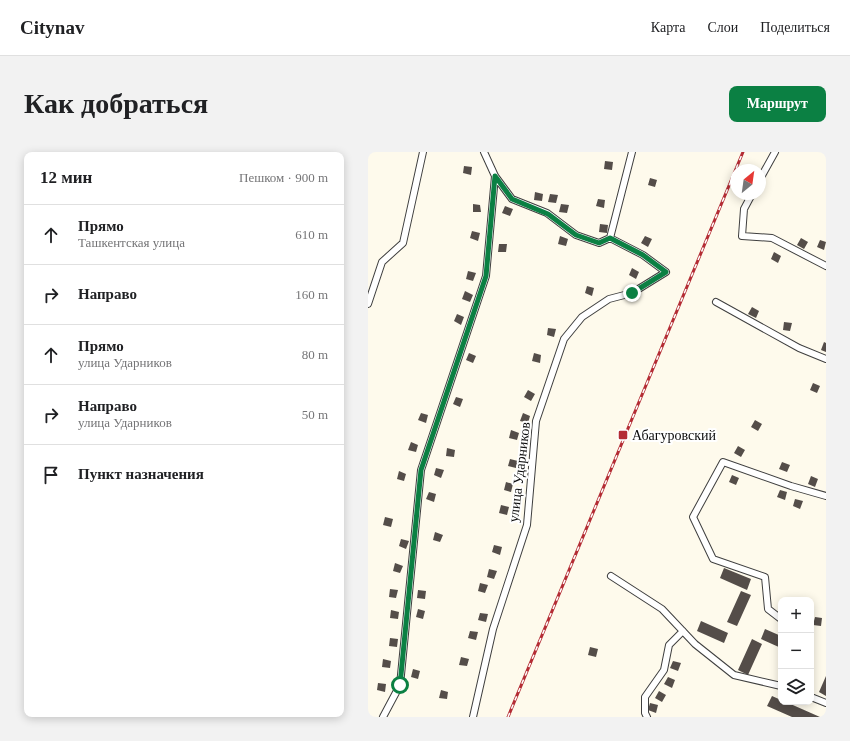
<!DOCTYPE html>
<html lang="ru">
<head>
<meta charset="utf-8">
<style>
	:root { --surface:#fff; --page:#f2f2f2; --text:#202124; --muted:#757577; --line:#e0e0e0; --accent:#0b8043 }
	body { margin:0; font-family:"Times New Roman",serif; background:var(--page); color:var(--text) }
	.controls { position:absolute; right:12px; bottom:12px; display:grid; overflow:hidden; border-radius:8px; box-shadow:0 2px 10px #0003 }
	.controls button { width:36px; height:36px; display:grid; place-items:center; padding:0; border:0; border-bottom:1px solid var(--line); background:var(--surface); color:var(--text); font:20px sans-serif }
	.compass { position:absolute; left:362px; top:12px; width:36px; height:36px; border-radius:50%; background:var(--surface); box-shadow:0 2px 10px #0003; rotate:29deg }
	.stop { position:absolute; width:12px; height:12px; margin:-9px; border:3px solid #0b8043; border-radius:50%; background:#fff }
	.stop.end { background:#0b8043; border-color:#fff; box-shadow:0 1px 4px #0008 }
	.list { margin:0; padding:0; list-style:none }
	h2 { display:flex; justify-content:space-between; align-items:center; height:52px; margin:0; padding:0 16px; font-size:17px }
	h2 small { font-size:13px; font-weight:400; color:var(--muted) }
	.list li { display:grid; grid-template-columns:26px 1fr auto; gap:12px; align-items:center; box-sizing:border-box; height:60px; padding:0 16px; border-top:1px solid var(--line) }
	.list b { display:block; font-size:15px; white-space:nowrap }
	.list p { margin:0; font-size:13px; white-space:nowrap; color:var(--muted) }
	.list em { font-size:13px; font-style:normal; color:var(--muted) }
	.icon { flex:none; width:22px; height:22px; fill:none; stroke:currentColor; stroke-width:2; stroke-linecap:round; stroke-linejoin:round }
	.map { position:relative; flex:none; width:458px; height:565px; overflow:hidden; border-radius:8px }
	header { display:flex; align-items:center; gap:24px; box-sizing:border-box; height:56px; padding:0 20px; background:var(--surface); border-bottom:1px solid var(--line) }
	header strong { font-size:19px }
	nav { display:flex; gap:22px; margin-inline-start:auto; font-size:14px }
	.intro { display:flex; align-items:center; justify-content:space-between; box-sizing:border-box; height:96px; padding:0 24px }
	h1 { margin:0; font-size:28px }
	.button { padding:10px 18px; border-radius:8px; background:var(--accent); color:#fff; font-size:14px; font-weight:700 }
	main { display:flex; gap:24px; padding:0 24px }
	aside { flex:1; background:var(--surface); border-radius:8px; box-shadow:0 2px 10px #0003 }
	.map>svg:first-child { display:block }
</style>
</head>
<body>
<header>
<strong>Citynav</strong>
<nav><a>Карта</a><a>Слои</a><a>Поделиться</a></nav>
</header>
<div class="intro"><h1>Как добраться</h1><a class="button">Маршрут</a></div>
<main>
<aside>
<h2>12 мин<small>Пешком · 900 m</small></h2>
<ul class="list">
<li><svg class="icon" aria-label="ahead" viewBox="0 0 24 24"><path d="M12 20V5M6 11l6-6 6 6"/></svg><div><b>Прямо</b><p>Ташкентская улица</p></div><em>610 m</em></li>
<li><svg class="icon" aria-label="right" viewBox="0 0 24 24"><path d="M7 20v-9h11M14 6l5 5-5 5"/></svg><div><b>Направо</b></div><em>160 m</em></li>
<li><svg class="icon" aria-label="ahead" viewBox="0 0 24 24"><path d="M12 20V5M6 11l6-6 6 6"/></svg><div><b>Прямо</b><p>улица Ударников</p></div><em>80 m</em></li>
<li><svg class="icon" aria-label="right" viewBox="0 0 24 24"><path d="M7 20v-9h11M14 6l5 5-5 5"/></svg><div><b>Направо</b><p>улица Ударников</p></div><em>50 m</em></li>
<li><svg class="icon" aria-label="arrive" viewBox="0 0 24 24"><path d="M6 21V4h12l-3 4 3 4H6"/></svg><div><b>Пункт назначения</b></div></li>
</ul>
</aside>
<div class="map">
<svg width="458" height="565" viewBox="0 0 458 565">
	<rect width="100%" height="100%" fill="#fefaec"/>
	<path fill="#544d49" d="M237 9 245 10 244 18 236 17Z
		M96 14 104 15 103 23 95 21Z
		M282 26 289 28 287 35 280 33Z
		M167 40 175 42 174 49 166 48Z
		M182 42 190 43 188 51 180 50Z
		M230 47 237 48 236 56 228 54Z
		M105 52 112 53 113 60H105Z
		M193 52 201 53 199 61 191 60Z
		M137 54 145 57 142 64 134 61Z
		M232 72 240 73 239 81 231 80Z
		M104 79 112 81 110 89 102 86Z
		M192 84 200 87 198 94 190 92Z
		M277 84 284 87 280 95 273 91Z
		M433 86 440 90 436 97 429 93Z
		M452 88 458 90 456 98 449 95Z
		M131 92H139L138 100H130Z
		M406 100 413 104 410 111 403 107Z
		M264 116 271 120 268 127 261 123Z
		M100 119 108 121 105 129 98 127Z
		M219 134 226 136 224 144 217 141Z
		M97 139 105 143 102 150 94 147Z
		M384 155 391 159 388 166 380 162Z
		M89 162 96 165 93 173 86 169Z
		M416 170 424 171 422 179 415 178Z
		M180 176 188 177 186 185 179 183Z
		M456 190 458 191V200L453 198Z
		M101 201 108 204 105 211 98 208Z
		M166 201 173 203 172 211 164 209Z
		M445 231 452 234 449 241 442 238Z
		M160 238 167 242 163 249 156 245Z
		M88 245 95 247 92 255 85 252Z
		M53 261 60 263 58 271 50 268Z
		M155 261 162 264 160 271 152 269Z
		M387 268 394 272 390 279 383 275Z
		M143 278 151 281 149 288 141 286Z
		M43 290 50 293 48 300 40 298Z
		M370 294 377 298 373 305 366 301Z
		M79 296 87 298 86 305 78 304Z
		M142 307 150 309 148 316 140 314Z
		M414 310 422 313 419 320 411 317Z
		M68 316 76 318 73 326 66 323Z
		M31 319 38 322 36 329 29 327Z
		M364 323 371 326 368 333 361 330Z
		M443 324 450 327 447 335 440 332Z
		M138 330 145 332 143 340 136 338Z
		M412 338 419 340 417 348 409 345Z
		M61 340 68 342 66 350 58 347Z
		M427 347 435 349 432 357 425 354Z
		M133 353 141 355 139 363 131 361Z
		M17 365 25 367 23 375 15 373Z
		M67 380 75 383 72 390 65 388Z
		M33 387 41 389 38 397 31 394Z
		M126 393 134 395 132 403 124 400Z
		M27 411 35 414 32 421 25 419Z
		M356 416 383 427 379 438 352 426Z
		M121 417 129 419 126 427 119 425Z
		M112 431 120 433 117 441 110 439Z
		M22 437 30 438 28 446 21 445Z
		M50 438 58 439 57 447 49 446Z
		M373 439 383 443 369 474 359 470Z
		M50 457 57 459 55 467 48 465Z
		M23 458 31 460 30 467 22 466Z
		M112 461 120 462 118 470 110 468Z
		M447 465 454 466 453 474 445 473Z
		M333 469 360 481 356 491 329 479Z
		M397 477 413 484V496L393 487Z
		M102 479 110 480 108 488 100 486Z
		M22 486 30 487 29 495 21 494Z
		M384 487 394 492 380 523 370 518Z
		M222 495 230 497 228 505 220 503Z
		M93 505 101 507 99 514 91 513Z
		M15 507 23 509 22 516 14 515Z
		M305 509 313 511 310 519 302 516Z
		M45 517 52 519 50 527 43 525Z
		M458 524V544L451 540Z
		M300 525 307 528 304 536 296 532Z
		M10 531 18 532 17 540 9 538Z
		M73 538 80 540 79 547 71 546Z
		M291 539 298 543 294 550 287 546Z
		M404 544 413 548V550H418L452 565H424L399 554Z
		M282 551 290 553 288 561 280 558Z"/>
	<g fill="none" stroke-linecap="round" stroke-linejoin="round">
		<defs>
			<path id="street" d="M116 0 127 24 144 47 179 61 208 83 231 91 242 86
				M392 27 407 0
				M384 42 376 57 374 84 404 86 458 114
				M348 150 431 196 458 207
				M0 152 14 110 35 91 55 0
				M243 424 294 457 327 492 366 523 413 534
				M413 467 400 457 397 425 345 407 325 365 355 310 423 334 458 344
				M443 545 458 551
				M15 565 32 533 53 318 118 124 127 24
				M105 565 125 477 159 373 168 269 196 187 214 165 241 147 264 141 298 120 275 103 242 86 264 0
				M279 565 277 561V545L296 518 301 493 315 479"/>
		</defs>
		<use href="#street" stroke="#3f3f3f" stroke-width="8"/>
		<use href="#street" stroke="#fff" stroke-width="6"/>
		<defs>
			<path id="rail" d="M140 565 375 0"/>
		</defs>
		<use href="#rail" stroke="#b42c34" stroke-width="3"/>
		<use href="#rail" stroke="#fff" stroke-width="1.5" stroke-dasharray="4.5" stroke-linecap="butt"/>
	</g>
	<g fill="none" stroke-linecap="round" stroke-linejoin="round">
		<path stroke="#0b8043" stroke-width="5" d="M32 533 53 318 118 124 127 24 144 47 180 62 208 83 231 91 242 86 275 103 298 120 264 141"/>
	</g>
	<rect fill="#b42c34" stroke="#fff" stroke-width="1.5" x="250" y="278" width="10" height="10" rx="2"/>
	<g text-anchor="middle" stroke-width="4" stroke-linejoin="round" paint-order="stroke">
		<g font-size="14" fill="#0c0c0c" stroke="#fff" text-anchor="start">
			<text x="264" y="288">Абагуровский</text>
		</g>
		<g font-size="14" fill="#0c0c0c" stroke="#fff">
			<text transform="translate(151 320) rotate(-83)" y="5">улица Ударников</text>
		</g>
	</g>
</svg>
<div class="controls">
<button>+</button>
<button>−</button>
<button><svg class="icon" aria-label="layers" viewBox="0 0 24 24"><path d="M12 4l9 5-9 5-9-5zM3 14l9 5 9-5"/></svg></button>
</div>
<svg class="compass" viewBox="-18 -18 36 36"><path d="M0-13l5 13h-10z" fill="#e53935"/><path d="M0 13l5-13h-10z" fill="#757577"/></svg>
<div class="stop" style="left:32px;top:533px"></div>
<div class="stop end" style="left:264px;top:141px"></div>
</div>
</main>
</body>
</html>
